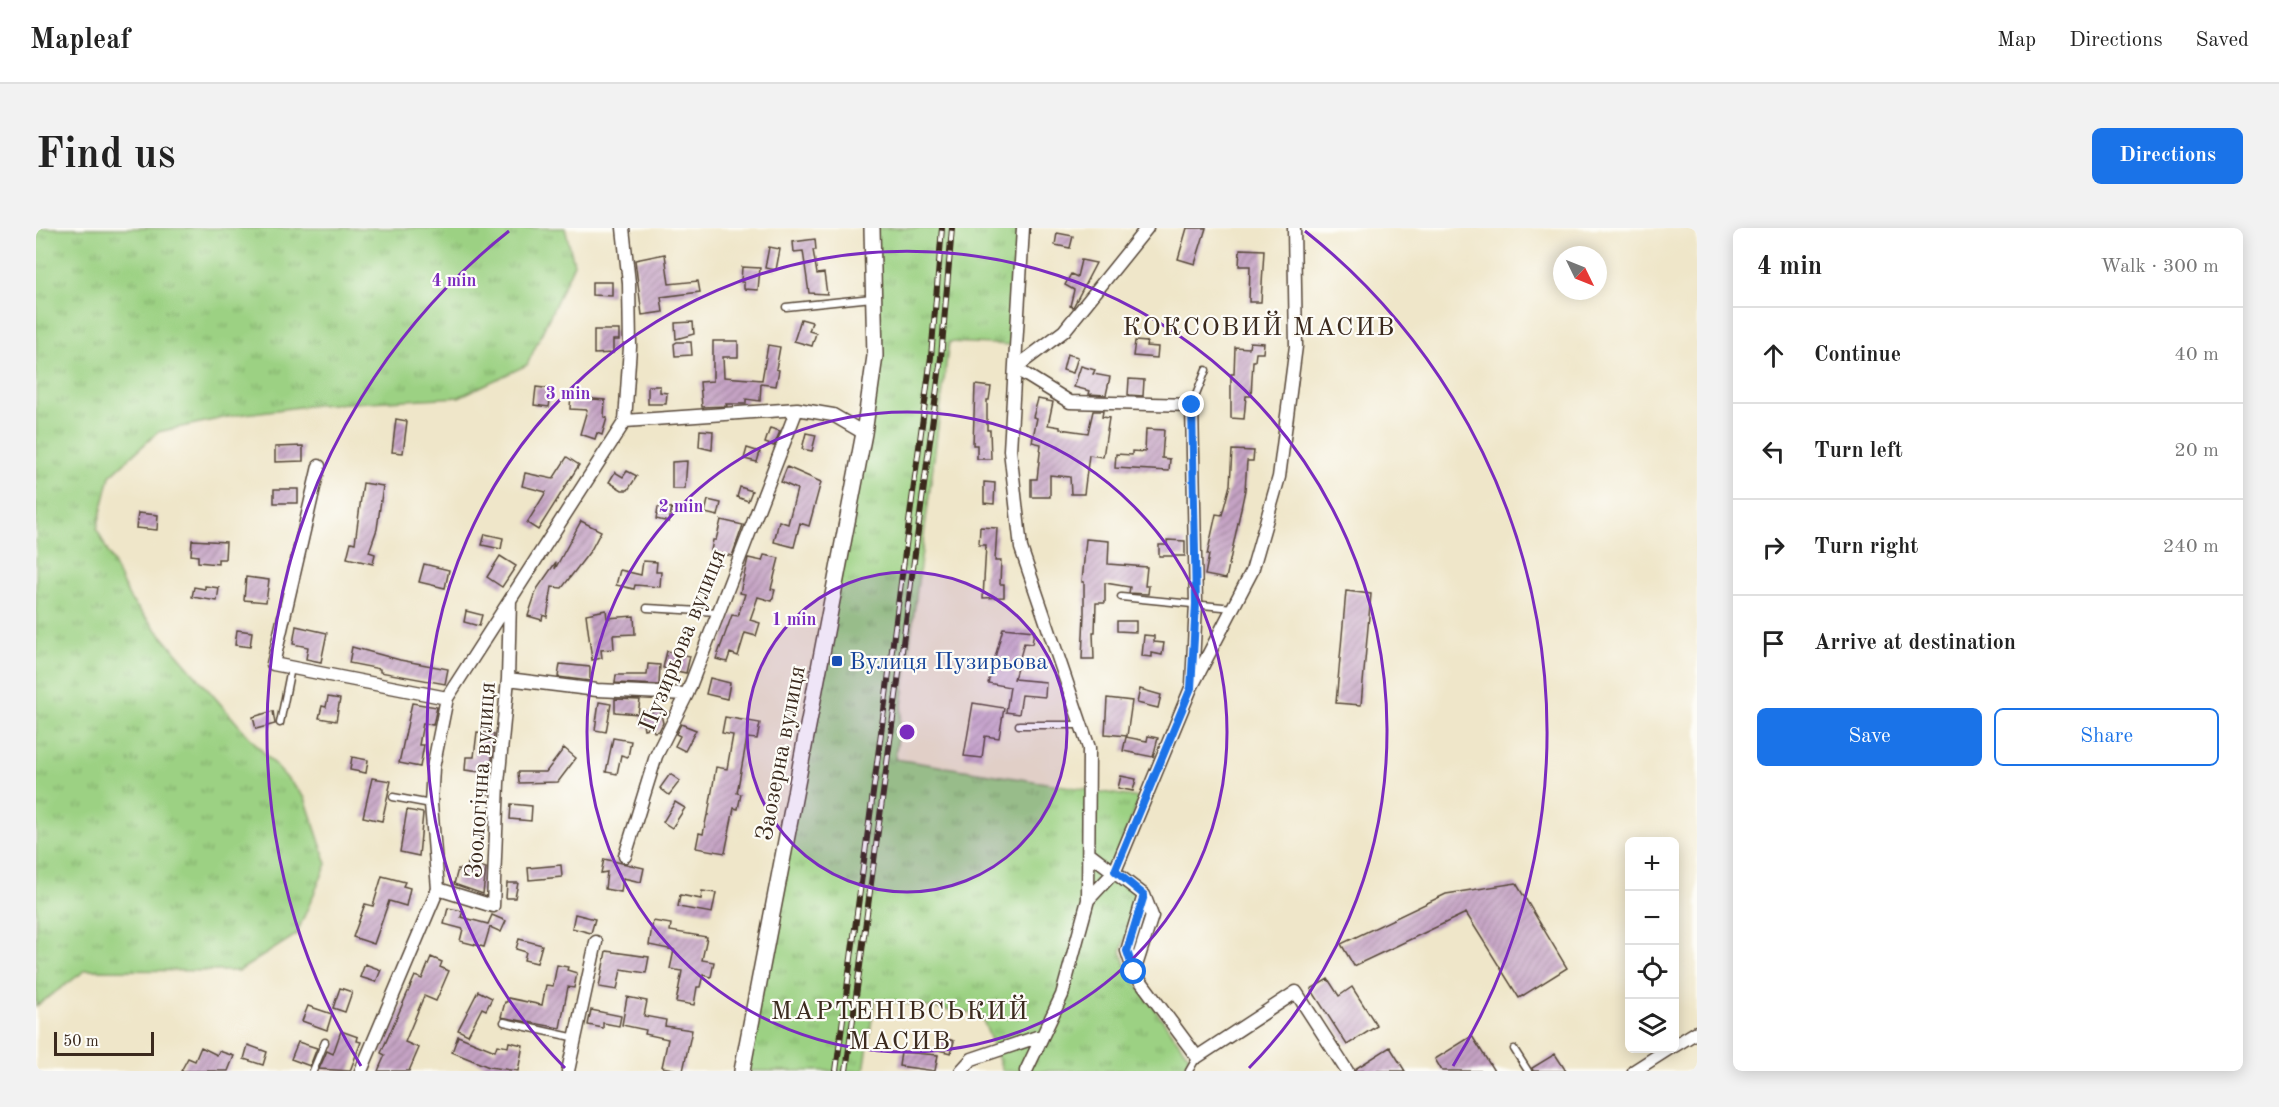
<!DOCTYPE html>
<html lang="en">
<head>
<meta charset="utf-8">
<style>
	:root { --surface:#fff; --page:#f2f2f2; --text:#222; --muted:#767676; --line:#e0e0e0; --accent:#1a73e8 }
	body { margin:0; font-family:"Old Standard TT",serif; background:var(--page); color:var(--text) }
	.controls { position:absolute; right:18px; bottom:18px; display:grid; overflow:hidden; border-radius:9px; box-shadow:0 3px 15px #0003 }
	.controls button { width:54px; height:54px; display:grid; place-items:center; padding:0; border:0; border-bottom:2px solid var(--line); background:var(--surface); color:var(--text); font:30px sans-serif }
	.compass { position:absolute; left:1517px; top:18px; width:54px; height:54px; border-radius:50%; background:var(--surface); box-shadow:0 3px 15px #0003; rotate:133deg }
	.scale { position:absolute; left:18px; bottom:15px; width:100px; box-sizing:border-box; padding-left:6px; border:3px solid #3b2a1e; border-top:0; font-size:16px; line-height:21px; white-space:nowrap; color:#3b2a1e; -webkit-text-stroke:4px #fdfcf7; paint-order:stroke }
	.stop { position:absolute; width:18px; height:18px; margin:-14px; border:4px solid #1a73e8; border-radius:50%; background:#fff }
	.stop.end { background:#1a73e8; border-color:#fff; box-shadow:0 2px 6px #0008 }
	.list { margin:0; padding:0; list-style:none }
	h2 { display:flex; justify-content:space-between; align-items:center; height:78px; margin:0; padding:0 24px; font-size:26px }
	h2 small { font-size:20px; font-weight:400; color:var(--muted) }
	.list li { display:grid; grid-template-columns:39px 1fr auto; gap:18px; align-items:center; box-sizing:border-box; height:96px; padding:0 24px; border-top:2px solid var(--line) }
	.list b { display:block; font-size:22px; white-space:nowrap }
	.list em { font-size:20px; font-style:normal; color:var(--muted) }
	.actions { display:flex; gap:12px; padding:18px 24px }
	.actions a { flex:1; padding:14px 0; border:2px solid var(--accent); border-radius:9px; text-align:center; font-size:21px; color:var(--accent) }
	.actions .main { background:var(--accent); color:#fff }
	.icon { flex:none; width:33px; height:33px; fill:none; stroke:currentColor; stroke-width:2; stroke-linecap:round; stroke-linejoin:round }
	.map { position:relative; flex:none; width:1661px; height:843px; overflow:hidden; border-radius:9px }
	header { display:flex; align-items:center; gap:36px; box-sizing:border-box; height:84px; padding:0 30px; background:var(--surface); border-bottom:2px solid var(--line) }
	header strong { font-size:28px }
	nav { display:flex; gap:33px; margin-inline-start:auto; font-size:21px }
	.intro { display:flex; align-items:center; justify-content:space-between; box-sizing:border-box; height:144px; padding:0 36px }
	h1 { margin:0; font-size:42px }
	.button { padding:15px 27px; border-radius:9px; background:var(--accent); color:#fff; font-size:21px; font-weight:700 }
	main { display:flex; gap:36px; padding:0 36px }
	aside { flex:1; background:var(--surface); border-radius:9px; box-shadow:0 3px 15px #0003 }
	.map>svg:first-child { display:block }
</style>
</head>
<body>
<header>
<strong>Mapleaf</strong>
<nav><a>Map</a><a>Directions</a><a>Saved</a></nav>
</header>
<div class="intro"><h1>Find us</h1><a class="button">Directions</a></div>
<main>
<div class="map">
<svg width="1661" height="843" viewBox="0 0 1661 843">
	<defs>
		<pattern id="grass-tufts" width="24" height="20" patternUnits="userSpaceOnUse" patternTransform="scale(1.5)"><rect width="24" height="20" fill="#9cd183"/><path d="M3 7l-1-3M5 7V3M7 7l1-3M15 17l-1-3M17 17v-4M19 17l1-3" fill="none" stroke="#80aa6b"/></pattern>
		<pattern id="building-hatch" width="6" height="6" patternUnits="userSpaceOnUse" patternTransform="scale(1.5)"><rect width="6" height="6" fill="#c5a3c4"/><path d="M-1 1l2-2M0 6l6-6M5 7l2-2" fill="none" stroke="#a1859f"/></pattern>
	</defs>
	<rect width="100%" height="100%" fill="#fdfcf7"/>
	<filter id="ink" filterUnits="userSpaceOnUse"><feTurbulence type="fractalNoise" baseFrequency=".0167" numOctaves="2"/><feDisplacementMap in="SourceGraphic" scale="12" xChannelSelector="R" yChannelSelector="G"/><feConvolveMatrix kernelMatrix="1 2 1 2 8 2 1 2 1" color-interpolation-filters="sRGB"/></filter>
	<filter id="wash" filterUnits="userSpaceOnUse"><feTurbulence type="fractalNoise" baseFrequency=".008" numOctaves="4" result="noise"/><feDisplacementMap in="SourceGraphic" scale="24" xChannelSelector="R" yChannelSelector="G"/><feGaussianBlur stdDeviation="1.35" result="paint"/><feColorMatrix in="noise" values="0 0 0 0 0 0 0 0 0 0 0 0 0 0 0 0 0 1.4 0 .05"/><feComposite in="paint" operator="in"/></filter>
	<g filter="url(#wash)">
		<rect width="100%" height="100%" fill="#efe6c9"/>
		<path fill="url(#grass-tufts)" stroke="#6c7e50" stroke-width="1.5" d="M0 0H529L538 36 491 137 423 169 279 177 201 187 122 204 74 248 61 301 94 371 207 502 269 570 291 636 260 707 203 743 50 742 0 778Z
			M836 0H984L977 117 913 114 859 531 1104 570 1074 643 1103 667 1085 723 1093 746 1153 828 1146 843H967L945 787 839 771 828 843H706L839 128Z"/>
		<g id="blocks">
			<path fill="url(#building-hatch)" d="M1151 0H1170L1159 36 1142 31Z
				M1021 5 1037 8 1034 20 1019 17Z
				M779 11 780 22H777L781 46 788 45 791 66 773 65 767 23 758 24 757 14Z
				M733 19 744 21 740 42 729 40Z
				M1204 21 1228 22 1225 74H1213L1214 38H1203Z
				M629 26 633 56 662 53 664 64 625 69 627 84 606 87 599 32Z
				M1045 32 1060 35 1037 79 1034 78 1038 62 1029 57 1035 46 1041 49Z
				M706 39 724 40 722 62 708 61V54H705Z
				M556 54H576V68L556 67Z
				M765 91 776 94 773 103 780 105 776 118 758 113Z
				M657 94 658 106 640 111 639 95Z
				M558 102H583V112H577V125L558 126Z
				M677 113H702V129H687L688 149 726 152 732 117 744 119 740 141 743 142 740 158 725 156 724 173 710 171V176H690L691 178 666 179 664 154 677 153Z
				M1099 113 1111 114 1110 118 1122 119 1121 130 1097 128Z
				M641 114H655L656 127 639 128 638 116Z
				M1214 114 1228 115 1227 125H1220L1219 133H1217L1215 168H1210L1208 191 1195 190V146H1198L1199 119 1213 120Z
				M1031 126 1042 129 1037 145 1027 142Z
				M1045 138 1059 142 1057 146 1074 149 1070 167 1053 166 1054 163 1038 159Z
				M1093 151 1108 152 1107 168 1092 167Z
				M939 157 955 159 953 172H951V202H954L955 231H941V217H937Z
				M612 158H624V164L631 165 630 176H612Z
				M500 159 516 161 513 179 498 177Z
				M535 164H545V170L569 172 568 189 571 190 566 207 561 205 559 211 544 206 551 182 534 181Z
				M1002 171 1017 174 1012 197 1024 199V201L1052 205 1057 183H1067L1066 189 1073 190 1067 229 1053 227 1048 266H1035L1034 249 1014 247V269H995V251H1001L1005 216 996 214 1001 190 997 189Z
				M360 191 371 193 367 225 356 224Z
				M734 200 744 203 738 218 729 215Z
				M1110 201 1128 202 1126 230 1134 231 1133 243 1079 240 1080 226 1096 227V223L1109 224Z
				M664 202 677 203 676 222 663 219Z
				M770 205 780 207 776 223 766 221Z
				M267 218V233L239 234V219Z
				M711 220 724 224 721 234 708 231Z
				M1196 222 1218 223 1217 233H1211L1209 262 1190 351 1169 347 1173 327H1171L1180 286 1186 287 1194 257Z
				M531 229 543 237 502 302 491 295 510 264 486 258 489 245 517 251Z
				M651 233 649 261H636V234Z
				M751 239 785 254 773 298 764 295 758 319 738 314 743 293 752 296 761 261 745 254Z
				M591 243 601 248 592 262H586L573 254 579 244 587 249Z
				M948 254 959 255 958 276 948 275Z
				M327 255 347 258 341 301 333 324 339 326 337 336 311 330 315 314 319 315Z
				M704 259 716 263 712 273 701 269Z
				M238 261H262V275H238Z
				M672 272 685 275 682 288 669 285Z
				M622 279 636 280 633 294 620 291Z
				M102 285 122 287 121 302 100 300Z
				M685 292 707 297 696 328 675 323 677 312H680Z
				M545 293 565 303 555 322 526 360 516 359 511 389 507 387 506 392 492 388 501 361 520 334 519 341Z
				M944 299 961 300 959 333H965L964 356H968V369L947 370 950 317H943Z
				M449 306 467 310 465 321 446 317Z
				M1050 311 1073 313 1072 336 1111 339 1109 358H1113L1112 366 1093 365 1094 359 1069 355V375H1060L1059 404H1057L1058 431H1046L1048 385V354H1046Z
				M156 312 190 314 189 331H182V336L162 334V328L155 327Z
				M1131 312 1149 313V328H1123V317H1131Z
				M728 327 743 330 735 361 739 362 736 373 722 369 714 392 724 395 720 408 709 405 702 428 694 425 691 434 680 431 696 387 702 388 709 366 704 365 712 330 726 333Z
				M464 328 480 338 466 359 451 349Z
				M607 333 621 334 620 344H625L624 359 599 357 598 361 580 357 584 342 605 347Z
				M388 336 413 342 409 360 383 354Z
				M210 349 233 352 230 374 208 372Z
				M169 358 183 360 181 373 156 369 158 359 169 361Z
				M1310 363 1335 366 1325 477 1300 475Z
				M570 382 571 390 598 388 599 406 577 407 578 421 565 422 566 430 556 432 550 386Z
				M430 383 446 387 443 398 428 394Z
				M1081 393H1100V404L1081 403Z
				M260 398 291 405 285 434 270 431 272 419 257 416Z
				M967 400 998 403 996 416 988 415 978 451 1010 454 1009 469 986 467 983 486 970 484 974 459 952 455Z
				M201 402 216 404 214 419 199 417Z
				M1108 407 1118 408V414L1128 415 1126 427 1116 425V429L1106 428Z
				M316 419 364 432 412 441 409 456 344 444V441L313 435Z
				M631 423 654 428 650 445 627 440Z
				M524 436 554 439V453L522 449Z
				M612 436 624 437 623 457 579 455 580 447H611Z
				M674 450 694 455 691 471 670 466Z
				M1104 461 1125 467 1122 480 1101 475Z
				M292 469 304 471 300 493 283 490 286 478 290 479Z
				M1071 470 1096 473 1091 508 1069 506Z
				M579 471 604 472 602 486 579 484Z
				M563 474 575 476 570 504 559 502Z
				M376 475 401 479 397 497 387 495 383 517H388L384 539 363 535Z
				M937 475 968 480 963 510 949 508 946 530 928 528Z
				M624 482 627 495 623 503 618 504 616 499 608 501 605 486Z
				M237 483 239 496 220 501 217 489Z
				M689 489 724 495 721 511 711 510 701 565 705 566 702 581 698 580 689 625 660 620 663 605 667 606 671 587H672L680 539 691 541 697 507 686 505Z
				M645 496 660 502 649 523 639 518 644 508 640 506Z
				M441 504 458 506 453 566 442 565 444 544 429 542 430 529H438Z
				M1112 508 1122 510 1117 529 1087 523 1090 509 1111 513Z
				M577 510 595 513 592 529 585 527 581 546 570 544Z
				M528 520 540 530 522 554 483 555 482 544H510Z
				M316 529 332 532 330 545 314 542Z
				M634 546 644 553 633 567 624 560Z
				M1085 548 1100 551 1097 563 1082 560Z
				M336 550 355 553 346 593 327 589Z
				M639 574 649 580 636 600 627 594Z
				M475 576 496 578 495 593 474 591Z
				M371 582 387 585 383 628 364 624Z
				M568 631 608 640 605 654 587 650 585 664 569 661 571 644 565 645Z
				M432 635 450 640 447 666 418 656 422 641 430 643Z
				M525 637 526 649 493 652 492 640Z
				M346 648 369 654 367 658 374 660 370 678 353 673 338 716 317 709 329 676 337 678Z
				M471 655H482L479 670H470Z
				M1480 655 1531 740 1483 770 1430 685 1318 738 1305 716 1410 666Z
				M666 663 680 665 676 685 642 679 644 667 665 671Z
				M412 680 427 683 425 689 452 696 456 687 470 693 465 704 454 699 448 719 424 713 427 701 408 696Z
				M539 686 559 691 555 705 536 700Z
				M617 693 635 696 634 703 671 709 666 732 678 734 675 749 667 747 664 759H661L658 777 640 774 646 743 634 741 638 722 613 717Z
				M483 711 506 717 501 735 488 732 490 724 480 721Z
				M570 723 613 729 610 745 585 741 581 762 563 759Z
				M395 729 406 734 404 739 413 743 400 773 388 768 369 814 383 820 373 843H342L349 827 345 825 379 748 386 751Z
				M329 736 345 742 340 754 324 749Z
				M521 737 532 739 531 742 541 745 538 760 532 759 524 800 465 789 469 774H471L472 770 506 777 510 757 517 758Z
				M1292 751 1303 768 1316 759 1341 798 1311 817 1275 761Z
				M304 760 316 764 309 784 297 780Z
				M442 763 456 770 450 782 446 780 432 807 422 802Z
				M591 769 611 773 608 788 630 792 629 798 656 802 647 843 626 839 632 811 609 806 610 802 586 797Z
				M272 778 296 786 291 802 266 793Z
				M555 782 585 788 583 798 567 795V800L552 797Z
				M305 803 322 809 321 813 325 814 314 843 283 841 291 823 297 826Z
				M422 808 459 823 461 817 472 819 473 814 487 817 482 843 453 839 416 824Z
				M1436 808 1458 843H1406L1399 831Z
				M906 809 918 813 915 825 902 822Z
				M262 814 281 820 274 838 255 831Z
				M212 817 231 824 227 837 208 831Z
				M165 819 181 827 183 823 198 828 192 843H145L152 830 159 833Z
				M1354 819 1369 843H1319V841Z
				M865 824 902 827 899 843 863 838Z
				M1519 826 1530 843H1497L1496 840Z"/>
		</g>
	</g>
	<g filter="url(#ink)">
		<use href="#blocks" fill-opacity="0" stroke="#564638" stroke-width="1.5"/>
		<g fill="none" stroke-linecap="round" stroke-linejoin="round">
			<defs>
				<path id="service" d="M750 79 836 70
					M1156 177 1170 142
					M1085 369 1197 380
					M611 380 682 384
					M244 495 255 440
					M983 497H1045
					M357 569 395 576
					M468 794 540 810
					M1478 821 1492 843
					M277 843 289 814
					M1153 843 1161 829"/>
				<path id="minor" d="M987 0 974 222 985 320 1053 520 1052 672 1026 767 990 843
					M1111 0 1028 103 979 140 1034 174 1156 177 1160 376 1156 456
					M589 193 761 181 797 187 828 205
					M283 238 237 436 411 470
					M472 451 561 462 651 466
					M1053 625 1108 667 1116 688 1098 744
					M589 628 620 528 651 466 761 181
					M402 661 457 678 462 555 472 451 474 372
					M1108 667 1091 723 1098 744 1161 829 1260 764 1311 843
					M1052 672 1079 643 1155 460 1216 343 1243 249 1260 118 1258 0
					M1638 818 1661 804
					M325 843 402 661 395 576 397 540 411 470 589 193 594 119 593 55 587 0
					M532 843 560 714
					M925 843 936 831 1007 807
					M1598 843 1634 820"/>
				<path id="tertiary" d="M706 843 828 205 839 128 836 0"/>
			</defs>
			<use href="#service" stroke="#564638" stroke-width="9"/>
			<use href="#minor" stroke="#564638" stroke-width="15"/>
			<use href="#tertiary" stroke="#564638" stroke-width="18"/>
			<use href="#service" stroke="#fff" stroke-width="6"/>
			<use href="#minor" stroke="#fff" stroke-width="12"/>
			<use href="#tertiary" stroke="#fff" stroke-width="15"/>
			<defs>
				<path id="rail" d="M800 843 895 129 906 0
					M810 843 905 130 916 0"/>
			</defs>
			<use href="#rail" stroke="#3b2a1e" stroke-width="6"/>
			<use href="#rail" stroke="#fdfcf7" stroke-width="4" stroke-dasharray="11" stroke-linecap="butt"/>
		</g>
	</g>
	<g fill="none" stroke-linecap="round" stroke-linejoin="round" filter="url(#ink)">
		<path stroke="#1a73e8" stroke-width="8" d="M1098 744 1091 723 1108 667 1079 643 1155 460 1160 376 1156 177"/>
	</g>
	<circle cx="871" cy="504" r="160" fill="#7b2cbf" fill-opacity=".12"/>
	<g fill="none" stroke="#7b2cbf" stroke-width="3">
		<circle cx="871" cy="504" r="160"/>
		<circle cx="871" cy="504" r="320"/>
		<path d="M529 840A480 480 0 1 1 1213 840"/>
		<path d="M325 838A640 640 0 0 1 473 3M1269 3A640 640 0 0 1 1417 838"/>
	</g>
	<rect fill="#1a4fb4" stroke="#fdfcf7" stroke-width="2" x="795" y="427" width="12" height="12" rx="3"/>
	<g text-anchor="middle" stroke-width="4.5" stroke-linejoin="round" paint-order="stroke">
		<g font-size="24" fill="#3b2a1e" stroke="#fdfcf7">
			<text transform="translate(646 412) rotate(-68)" y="8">Пузирьова вулиця</text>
			<text transform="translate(744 525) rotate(-79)" y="8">Заозерна вулиця</text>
			<text transform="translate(444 552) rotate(-86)" y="8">Зоологічна вулиця</text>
		</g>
		<g font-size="24" fill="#164399" stroke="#fdfcf7" text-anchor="start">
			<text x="813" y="441">Вулиця Пузирьова</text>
		</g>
		<g font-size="26" letter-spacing="1.5" fill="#3b2a1e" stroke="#fdfcf7">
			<text x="1223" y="107">КОКСОВИЙ МАСИВ</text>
			<text x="864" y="791">МАРТЕНІВСЬКИЙ<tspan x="864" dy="30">МАСИВ</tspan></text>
		</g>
	</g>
	<circle cx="871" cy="504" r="9" fill="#7b2cbf" stroke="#fdfcf7" stroke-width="3"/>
	<g font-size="18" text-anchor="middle" font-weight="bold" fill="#7b2cbf" stroke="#fdfcf7" stroke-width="4.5" stroke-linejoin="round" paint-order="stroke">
		<text x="418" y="58">4 min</text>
		<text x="532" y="171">3 min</text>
		<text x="645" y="284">2 min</text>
		<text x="758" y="397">1 min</text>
	</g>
</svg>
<div class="controls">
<button>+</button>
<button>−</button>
<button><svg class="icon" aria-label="locate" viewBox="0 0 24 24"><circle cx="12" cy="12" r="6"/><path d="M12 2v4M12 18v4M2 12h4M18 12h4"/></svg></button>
<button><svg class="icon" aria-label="layers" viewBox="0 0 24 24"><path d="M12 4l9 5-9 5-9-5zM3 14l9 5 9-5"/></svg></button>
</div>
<svg class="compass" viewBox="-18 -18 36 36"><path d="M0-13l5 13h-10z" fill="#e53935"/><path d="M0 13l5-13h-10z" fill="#767676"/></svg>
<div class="scale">50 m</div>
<div class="stop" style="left:1098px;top:744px"></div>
<div class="stop end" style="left:1156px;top:177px"></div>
</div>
<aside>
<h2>4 min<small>Walk · 300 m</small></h2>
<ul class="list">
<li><svg class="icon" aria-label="ahead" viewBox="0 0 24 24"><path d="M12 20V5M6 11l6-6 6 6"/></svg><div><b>Continue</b></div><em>40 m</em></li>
<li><svg class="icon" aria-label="left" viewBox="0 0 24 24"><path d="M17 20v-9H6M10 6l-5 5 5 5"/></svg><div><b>Turn left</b></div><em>20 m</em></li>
<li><svg class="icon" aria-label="right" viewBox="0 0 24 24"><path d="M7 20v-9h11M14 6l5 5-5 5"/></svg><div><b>Turn right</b></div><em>240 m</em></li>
<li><svg class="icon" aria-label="arrive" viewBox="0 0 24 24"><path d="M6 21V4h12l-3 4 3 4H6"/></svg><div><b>Arrive at destination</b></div></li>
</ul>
<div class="actions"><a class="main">Save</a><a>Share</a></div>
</aside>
</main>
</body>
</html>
